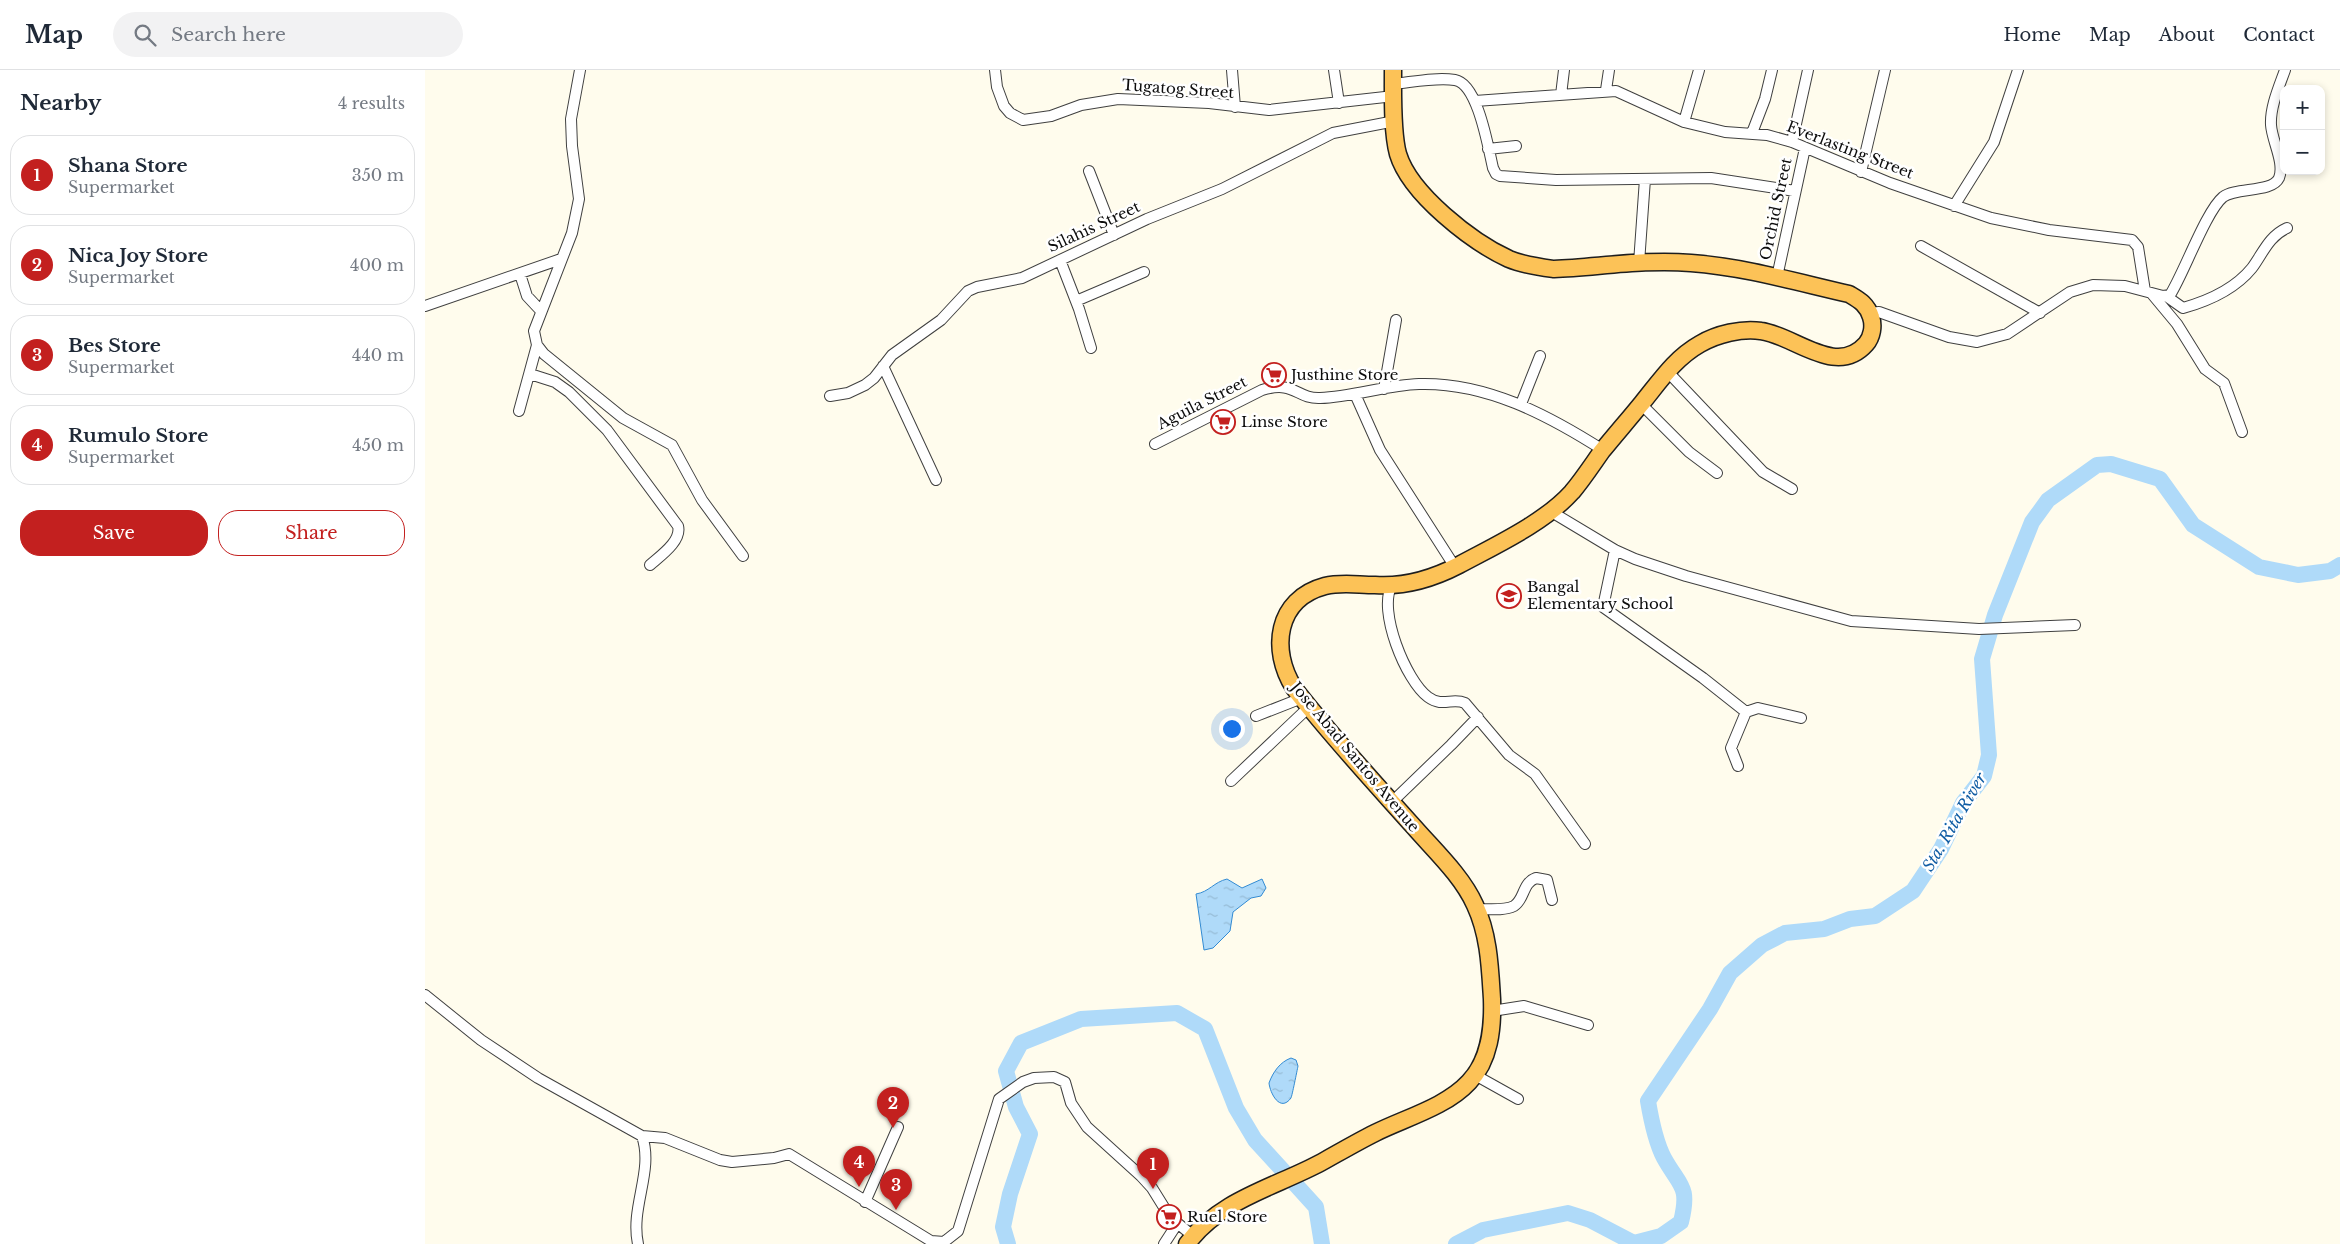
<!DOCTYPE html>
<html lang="en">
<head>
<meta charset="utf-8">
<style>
	:root { --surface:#fff; --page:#f2f2f3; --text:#1f2937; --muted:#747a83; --line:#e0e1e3; --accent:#c3201f }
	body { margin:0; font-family:"Libre Baskerville",serif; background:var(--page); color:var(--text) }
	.controls { position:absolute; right:15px; top:15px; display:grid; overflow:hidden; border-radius:10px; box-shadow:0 2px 8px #0003 }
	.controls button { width:45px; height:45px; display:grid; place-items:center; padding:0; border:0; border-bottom:1px solid var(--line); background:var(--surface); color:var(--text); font:25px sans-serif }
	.you { position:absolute; left:806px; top:658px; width:18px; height:18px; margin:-12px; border:4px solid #fff; border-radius:50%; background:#1a73e8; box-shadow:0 0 0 8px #1a73e833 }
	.badge { display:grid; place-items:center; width:32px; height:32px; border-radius:50%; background:var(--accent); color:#fff; font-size:16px; font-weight:700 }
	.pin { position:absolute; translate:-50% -41px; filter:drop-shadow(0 1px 2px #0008) }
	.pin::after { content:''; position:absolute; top:26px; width:18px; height:15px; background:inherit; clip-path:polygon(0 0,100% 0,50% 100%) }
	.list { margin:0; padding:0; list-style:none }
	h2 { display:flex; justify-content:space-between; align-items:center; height:65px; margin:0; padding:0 20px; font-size:21px }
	h2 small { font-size:16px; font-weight:400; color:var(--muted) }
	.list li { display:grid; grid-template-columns:32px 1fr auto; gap:15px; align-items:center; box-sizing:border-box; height:80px; margin:0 10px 10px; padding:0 10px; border:1px solid var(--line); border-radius:20px }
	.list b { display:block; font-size:19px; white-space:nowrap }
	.list p { margin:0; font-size:16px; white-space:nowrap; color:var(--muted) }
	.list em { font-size:16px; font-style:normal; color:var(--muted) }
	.actions { display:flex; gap:10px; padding:15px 20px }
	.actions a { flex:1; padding:11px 0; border:1px solid var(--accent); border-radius:20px; text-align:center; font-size:18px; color:var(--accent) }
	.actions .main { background:var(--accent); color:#fff }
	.icon { flex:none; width:28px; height:28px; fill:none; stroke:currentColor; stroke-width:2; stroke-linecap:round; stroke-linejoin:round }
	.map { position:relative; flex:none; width:1915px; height:1174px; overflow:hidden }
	header { display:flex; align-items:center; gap:30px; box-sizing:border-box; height:70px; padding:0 25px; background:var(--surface); border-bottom:1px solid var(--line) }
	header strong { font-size:24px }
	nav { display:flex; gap:28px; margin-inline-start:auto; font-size:18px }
	.search { width:350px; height:45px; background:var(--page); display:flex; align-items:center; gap:12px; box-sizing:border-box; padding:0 18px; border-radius:28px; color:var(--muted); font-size:19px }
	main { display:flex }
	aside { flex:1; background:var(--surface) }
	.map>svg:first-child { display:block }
</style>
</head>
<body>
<header>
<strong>Map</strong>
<div class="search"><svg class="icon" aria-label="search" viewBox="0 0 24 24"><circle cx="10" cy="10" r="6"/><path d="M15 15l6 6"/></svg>Search here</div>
<nav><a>Home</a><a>Map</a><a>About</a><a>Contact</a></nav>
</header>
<main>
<aside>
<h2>Nearby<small>4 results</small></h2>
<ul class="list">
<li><span class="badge">1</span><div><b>Shana Store</b><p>Supermarket</p></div><em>350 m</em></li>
<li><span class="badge">2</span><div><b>Nica Joy Store</b><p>Supermarket</p></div><em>400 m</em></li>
<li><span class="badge">3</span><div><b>Bes Store</b><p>Supermarket</p></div><em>440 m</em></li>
<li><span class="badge">4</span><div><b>Rumulo Store</b><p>Supermarket</p></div><em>450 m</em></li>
</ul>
<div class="actions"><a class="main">Save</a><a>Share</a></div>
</aside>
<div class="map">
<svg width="1915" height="1174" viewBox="0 0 1915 1174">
	<defs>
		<pattern id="water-ripples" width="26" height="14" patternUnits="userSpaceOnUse" patternTransform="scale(1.25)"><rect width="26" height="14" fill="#afdaf9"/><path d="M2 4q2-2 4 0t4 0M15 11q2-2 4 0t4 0" fill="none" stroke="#95bad4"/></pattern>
	</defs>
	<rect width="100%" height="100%" fill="#fffced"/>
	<path fill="url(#water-ripples)" stroke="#338bd3" d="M802 809 817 818 837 809 841 818 836 826 826 828 808 842 805 861 788 878 779 880 771 824C784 822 789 812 802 809Z
		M866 988 871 990 873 996C872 1001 867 1026 866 1028 855 1043 845 1023 844 1013 848 1002 855 992 866 988Z"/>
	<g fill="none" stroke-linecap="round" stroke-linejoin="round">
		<path stroke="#afdaf9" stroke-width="16" d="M583 1174 578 1157 585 1124 605 1064 591 1037 581 1001 596 973 656 949 752 943 780 959 811 1038 830 1070 891 1137 897 1174
			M1031 1174 1058 1160 1143 1143 1165 1150 1209 1173 1236 1166 1256 1152C1265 1115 1255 1117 1239 1088 1230 1071 1226 1049 1223 1031L1285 939 1305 903 1337 875 1360 863 1399 859 1425 849 1450 846 1488 821 1516 779 1538 733 1559 706 1564 685 1557 589 1570 545 1607 452 1623 430 1672 395 1686 394 1735 409 1768 455 1834 497 1873 505 1905 501 1915 495"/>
		<defs>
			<path id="minor" d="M155 0 146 49 147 76 154 129 147 163 109 261 112 275 119 284 198 348 247 375 277 430 318 486
				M570 0 572 17 579 36 585 43 598 50 626 46 656 35 693 29 784 33 844 40 969 26
				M807 0 810 37
				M909 0 914 33
				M968 14C988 12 1011 7 1030 10 1053 14 1063 77 1068 98L1071 104 1075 106 1131 110 1286 108 1370 121
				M1181 20 1184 0
				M1136 25 1139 0
				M1050 31 1191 21 1259 52 1300 62 1342 65 1367 72 1465 113 1566 148 1624 160 1707 170 1713 177 1720 221
				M1259 52 1274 0
				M1327 63 1340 29 1347 0
				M1367 72 1383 0
				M1063 79 1091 76
				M664 101 689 165
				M1436 102 1460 0
				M1529 136 1569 72 1593 0
				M1496 176 1615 243
				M635 190 654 239 666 278
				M1214 193 1220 109
				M95 204 102 226 116 241
				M1352 207 1380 78
				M1727 224 1752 254 1780 299 1799 313 1817 362
				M1741 226 1758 238C1783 231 1810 219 1827 198 1838 183 1844 166 1862 158
				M651 231 719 202
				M0 236 136 189
				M1445 243 1454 242 1524 267 1552 272 1582 264 1645 222 1668 215 1700 216 1738 226 1745 225C1759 203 1781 141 1798 127 1811 117 1847 123 1854 108 1860 93 1847 71 1846 55 1845 37 1854 17 1860 0
				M458 296 511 410
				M1242 301 1338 402 1367 419
				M105 304 130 312 144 322 182 360 253 456C257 471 235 486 225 495
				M959 319 971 250
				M930 324 955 380 1030 497
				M405 326 423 323 440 315 449 308 467 285 516 250 543 221 552 217 597 208 722 149 797 119 908 63 970 51
				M1096 334 1115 286
				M1216 334 1264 382 1292 403
				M94 341 112 275
				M730 374 837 320C870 310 871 329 895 328 928 327 961 315 994 314 1061 312 1123 345 1178 380
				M1125 441 1190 480 1210 489 1261 506 1426 551 1554 559 1650 555
				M1190 480 1178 537 1278 608 1321 642 1333 638 1376 648
				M967 515C952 540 981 611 1003 627 1018 638 1027 627 1040 633L1084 685 1110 704 1160 774
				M831 646 877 628
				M1313 696 1306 678 1321 642
				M806 711 884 637
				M967 732 1026 675 1053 647
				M1052 839C1063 839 1079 841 1089 836 1100 829 1097 813 1111 808L1122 810 1127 830
				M0 925 56 970 113 1008 217 1066C229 1101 205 1137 213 1174
				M1067 941 1099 936 1163 955
				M1050 1005 1093 1029
				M217 1066 240 1068 295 1090 307 1092 349 1088 364 1084 488 1160 506 1171 519 1172 533 1161 574 1029 598 1012 609 1008 629 1007 640 1012 646 1033 662 1057 716 1106 727 1118 745 1147 768 1166
				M440 1132 473 1057
				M739 1174 752 1154"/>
			<path id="trunk" d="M762 1174C795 1129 851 1117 897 1092 915 1082 932 1072 950 1063 980 1048 1021 1037 1044 1012 1065 990 1068 958 1067 929 1065 897 1064 865 1050 835 1037 806 1010 781 989 757 948 711 906 666 869 618 845 580 851 529 900 516 916 512 933 515 950 515 979 517 1009 508 1034 495 1071 475 1119 453 1147 422 1158 409 1167 395 1177 381 1190 365 1204 349 1217 333 1235 311 1250 288 1275 274 1292 264 1317 258 1336 261 1369 265 1411 308 1441 274 1447 267 1449 256 1446 247 1442 234 1434 230 1424 224 1371 212 1320 197 1266 193 1221 189 1174 197 1129 199 1114 197 1098 195 1084 189 1047 172 985 124 973 84 967 63 968 23 968 0"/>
		</defs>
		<use href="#minor" stroke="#404040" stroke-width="12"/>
		<use href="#trunk" stroke="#1e1e1e" stroke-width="19"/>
		<use href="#minor" stroke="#fff" stroke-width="10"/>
		<use href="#trunk" stroke="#fcc257" stroke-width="16"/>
	</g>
	<defs>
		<symbol id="supermarket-ring" viewBox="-11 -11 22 22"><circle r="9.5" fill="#fff" stroke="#c3201f" stroke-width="1.5"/><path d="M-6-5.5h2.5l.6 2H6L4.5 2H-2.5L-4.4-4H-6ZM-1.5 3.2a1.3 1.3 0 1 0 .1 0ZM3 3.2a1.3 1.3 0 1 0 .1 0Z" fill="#c3201f"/></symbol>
		<symbol id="school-ring" viewBox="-11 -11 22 22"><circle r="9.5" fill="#fff" stroke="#c3201f" stroke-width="1.5"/><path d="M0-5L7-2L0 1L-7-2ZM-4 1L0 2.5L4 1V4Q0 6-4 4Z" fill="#c3201f"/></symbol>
	</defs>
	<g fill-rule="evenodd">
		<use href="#supermarket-ring" x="835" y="291" width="28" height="28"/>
		<use href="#supermarket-ring" x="784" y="338" width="28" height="28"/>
		<use href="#school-ring" x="1070" y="512" width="28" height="28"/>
		<use href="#supermarket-ring" x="730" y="1133" width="28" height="28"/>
	</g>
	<g text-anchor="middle" stroke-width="5" stroke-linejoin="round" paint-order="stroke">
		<g font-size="15" fill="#0d0d0d" stroke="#fff">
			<text transform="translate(753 19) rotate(4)" y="5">Tugatog Street</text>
			<text transform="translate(1425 80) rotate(21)" y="5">Everlasting Street</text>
			<text transform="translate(1351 139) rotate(-78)" y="5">Orchid Street</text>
			<text transform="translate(669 157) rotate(-25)" y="5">Silahis Street</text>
			<text transform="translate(777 333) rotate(-27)" y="5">Aguila Street</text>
			<text transform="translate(930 687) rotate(50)" y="5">Jose Abad Santos Avenue</text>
		</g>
		<g font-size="15" fill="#0d0d0d" stroke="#fff" text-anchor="start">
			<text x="866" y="310">Justhine Store</text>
			<text x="816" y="357">Linse Store</text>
			<text x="1102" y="522">Bangal<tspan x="1102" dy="17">Elementary School</tspan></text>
			<text x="762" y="1152">Ruel Store</text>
		</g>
		<g font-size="16" font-style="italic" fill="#115da4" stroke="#fff">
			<text transform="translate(1529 752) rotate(-60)" y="6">Sta. Rita River</text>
		</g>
	</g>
</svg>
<div class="controls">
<button>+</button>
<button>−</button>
</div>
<div class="you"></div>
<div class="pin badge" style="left:728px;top:1119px">1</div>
<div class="pin badge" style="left:468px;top:1058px">2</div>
<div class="pin badge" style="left:471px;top:1140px">3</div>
<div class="pin badge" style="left:434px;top:1117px">4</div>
</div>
</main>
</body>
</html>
